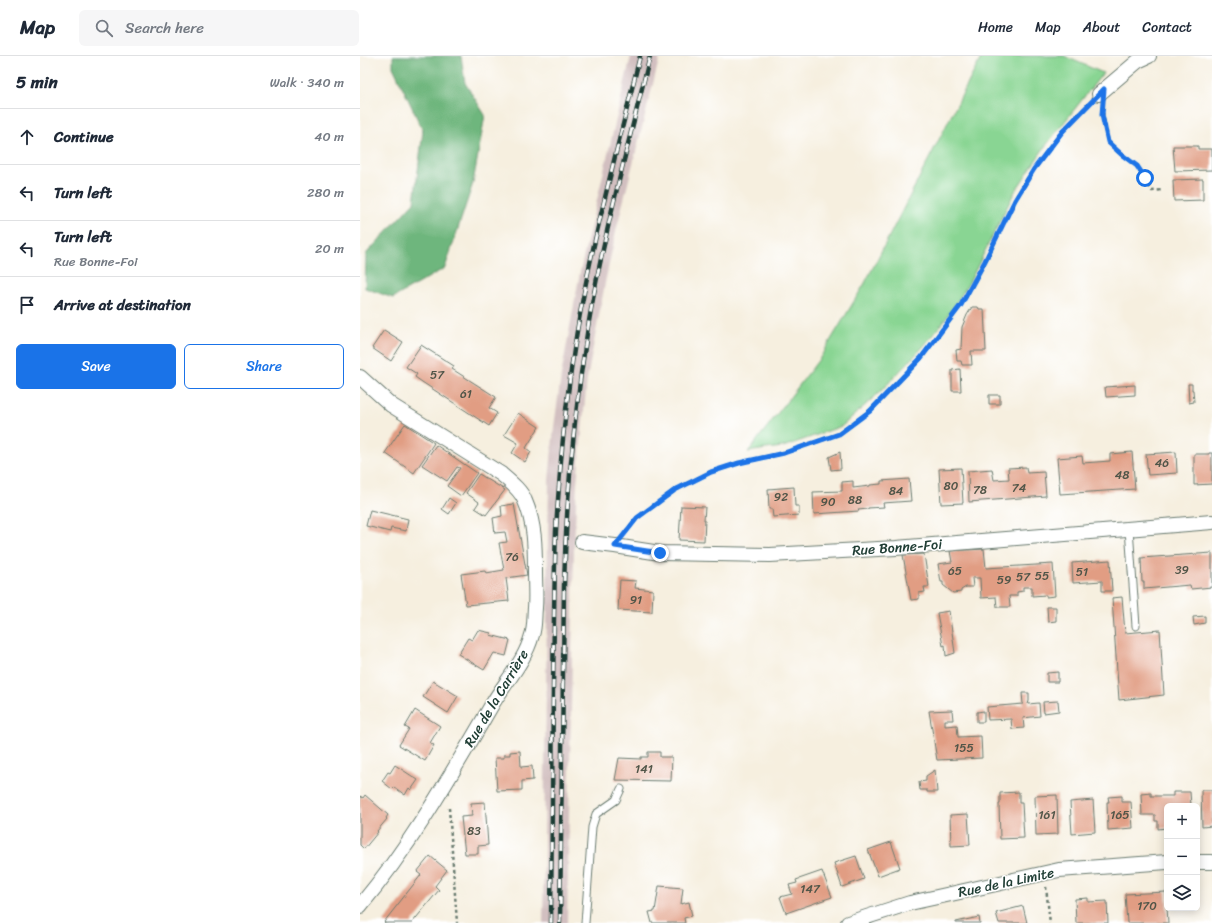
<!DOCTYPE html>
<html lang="en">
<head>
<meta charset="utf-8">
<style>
	:root { --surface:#fff; --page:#f6f6f7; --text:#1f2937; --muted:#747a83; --line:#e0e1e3; --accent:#1a73e8 }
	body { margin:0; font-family:Sriracha,sans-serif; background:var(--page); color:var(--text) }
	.controls { position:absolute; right:12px; bottom:12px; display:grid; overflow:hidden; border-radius:6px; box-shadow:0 2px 10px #0003 }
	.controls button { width:36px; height:36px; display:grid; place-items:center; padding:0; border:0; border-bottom:1px solid var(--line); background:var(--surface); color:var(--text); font:20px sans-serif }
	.stop { position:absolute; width:12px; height:12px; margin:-9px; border:3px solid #1a73e8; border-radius:50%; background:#fff }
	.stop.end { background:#1a73e8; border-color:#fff; box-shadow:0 1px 4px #0008 }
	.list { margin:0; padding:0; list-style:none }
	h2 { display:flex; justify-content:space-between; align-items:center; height:52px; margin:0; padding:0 16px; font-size:17px }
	h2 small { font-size:13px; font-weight:400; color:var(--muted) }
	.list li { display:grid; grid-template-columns:26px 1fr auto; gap:12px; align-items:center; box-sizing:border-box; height:56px; padding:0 16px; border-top:1px solid var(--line) }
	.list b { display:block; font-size:15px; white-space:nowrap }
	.list p { margin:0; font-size:13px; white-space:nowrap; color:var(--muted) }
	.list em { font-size:13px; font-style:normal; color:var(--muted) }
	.actions { display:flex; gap:8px; padding:12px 16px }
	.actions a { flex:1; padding:9px 0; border:1px solid var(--accent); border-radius:6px; text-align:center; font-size:14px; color:var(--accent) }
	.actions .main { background:var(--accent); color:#fff }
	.icon { flex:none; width:22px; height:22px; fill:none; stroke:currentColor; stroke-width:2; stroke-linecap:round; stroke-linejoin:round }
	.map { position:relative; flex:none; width:852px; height:867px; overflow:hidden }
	header { display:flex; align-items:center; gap:24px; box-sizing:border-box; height:56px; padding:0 20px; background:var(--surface); border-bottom:1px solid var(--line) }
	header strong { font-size:19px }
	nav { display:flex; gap:22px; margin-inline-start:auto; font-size:14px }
	.search { width:280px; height:36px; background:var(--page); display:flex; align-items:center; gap:10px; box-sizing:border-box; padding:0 14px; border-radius:6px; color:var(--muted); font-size:15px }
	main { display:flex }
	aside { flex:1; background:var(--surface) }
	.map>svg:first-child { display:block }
</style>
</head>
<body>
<header>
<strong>Map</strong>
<div class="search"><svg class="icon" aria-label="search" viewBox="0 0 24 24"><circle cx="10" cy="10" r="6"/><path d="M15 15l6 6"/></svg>Search here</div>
<nav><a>Home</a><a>Map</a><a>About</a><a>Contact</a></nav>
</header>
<main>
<aside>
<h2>5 min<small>Walk · 340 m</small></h2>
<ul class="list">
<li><svg class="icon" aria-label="ahead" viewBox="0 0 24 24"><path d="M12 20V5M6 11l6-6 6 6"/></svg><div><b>Continue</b></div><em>40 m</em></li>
<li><svg class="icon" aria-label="left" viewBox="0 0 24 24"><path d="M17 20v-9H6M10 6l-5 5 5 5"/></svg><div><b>Turn left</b></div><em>280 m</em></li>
<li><svg class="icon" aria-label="left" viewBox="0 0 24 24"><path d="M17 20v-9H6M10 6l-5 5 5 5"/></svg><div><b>Turn left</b><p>Rue Bonne-Foi</p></div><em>20 m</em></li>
<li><svg class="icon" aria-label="arrive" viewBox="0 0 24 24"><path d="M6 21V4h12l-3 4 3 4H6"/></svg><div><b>Arrive at destination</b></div></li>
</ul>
<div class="actions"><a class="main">Save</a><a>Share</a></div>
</aside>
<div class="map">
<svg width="852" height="867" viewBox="0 0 852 867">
	<rect width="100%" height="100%" fill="#fff"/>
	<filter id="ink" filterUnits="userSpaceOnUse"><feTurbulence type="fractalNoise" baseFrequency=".025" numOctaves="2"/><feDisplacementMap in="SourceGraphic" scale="8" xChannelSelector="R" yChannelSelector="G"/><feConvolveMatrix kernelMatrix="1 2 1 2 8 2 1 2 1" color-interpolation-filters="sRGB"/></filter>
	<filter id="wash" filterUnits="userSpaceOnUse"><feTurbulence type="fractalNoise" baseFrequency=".012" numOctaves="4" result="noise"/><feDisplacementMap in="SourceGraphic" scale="16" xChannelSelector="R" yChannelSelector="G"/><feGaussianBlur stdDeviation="0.9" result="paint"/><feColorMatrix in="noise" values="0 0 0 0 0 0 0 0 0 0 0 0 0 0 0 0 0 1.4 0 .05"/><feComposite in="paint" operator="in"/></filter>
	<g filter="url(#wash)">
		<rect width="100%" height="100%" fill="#f6efdf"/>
		<path fill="#d2bfc0" d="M271 0H300L257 171 246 222 227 323 217 427 214 494 207 867H183L188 477 189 425 194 371 201 320 220 216Z"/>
		<path fill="#89d593" stroke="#548964" d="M622 0H704L743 17 684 92 654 137 609 227 587 261 563 291 520 336 482 370 423 391 406 393 388 396 460 302 505 227Z"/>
		<path fill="#6eb67d" stroke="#467a58" d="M33 0H101L105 27 125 59 113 127 85 212 33 242 5 232 6 198 54 146 63 75 33 11Z"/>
		<g id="blocks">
			<path fill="#e19d83" d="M813 90H838V93H852V114L815 115Z
				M843 123V144L814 145 813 124Z
				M612 251H618L619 253H624L626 295H611L612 309H602L601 305H597L596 294 601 293 602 271 607 259Z
				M24 274 43 286 31 305 12 292Z
				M61 289 94 310 92 313 136 341 129 352 137 357 129 370 62 326 55 321 57 318 46 311Z
				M600 313 601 335H592V314Z
				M828 328H832V334H833L834 346 829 347Z
				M775 329V339L746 341 745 331Z
				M629 339H640V348H629Z
				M158 357 179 371 166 392 171 396 165 406 152 397 158 387 144 379Z
				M45 368 74 387 54 417 25 397Z
				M76 389 117 417 101 440 87 430 100 412 97 411 87 425 62 409Z
				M480 396 481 413 471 414 469 401Z
				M772 396 775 433 700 438 697 402 722 400 723 407 750 405V398Z
				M816 396 817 417 788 419 786 398Z
				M849 397H852V428L834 429V398H849Z
				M666 411 667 417 684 416 686 440 609 446 608 415 632 413 634 424 649 423 648 412Z
				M601 412 603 447 581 448 579 413Z
				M119 418 145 434 126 459 115 452 119 446 106 437Z
				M549 423 551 445 523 447 524 451 508 452V453L498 454 499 455 454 458 453 436 482 435V426L493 425V432L510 430V429L521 428V425Z
				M434 431 435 450H439V459L413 461 412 453H409L408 433Z
				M89 442 96 447 89 458 82 453Z
				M154 448 167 519 146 522 149 545 106 549 101 518 125 515 126 517 144 514 139 487 147 486 145 476 135 477 133 462 142 460 141 450Z
				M321 450 345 451 344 464H345L344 485 319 484Z
				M10 454 48 463 46 475 31 472 30 476 6 470Z
				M624 493 626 512 693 508 695 540 686 541V539L672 540V531H663V535L657 536V540H649L650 551H637L636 541 621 542 620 522H612L613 531H606L601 534V536L593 537 583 529V526H581L578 508 592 506 590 495Z
				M852 497V531L831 533 830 529 784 533V526H782L781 502Z
				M564 498 569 531H564L565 536 559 537V543L551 544 543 499Z
				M750 504 752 535H742V525L713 527 712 507Z
				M260 524 276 525 275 532 293 534 292 556 258 554Z
				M762 541 765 577 800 574 804 639 759 644 752 542Z
				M687 551H696V565L688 566Z
				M589 555 595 597 586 600 585 589 583 590 577 557Z
				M845 560V567L834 569 833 561Z
				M118 574 131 577 130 579 150 584 146 600 134 597 124 614 98 598 108 582 112 584Z
				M698 616V626H687V617Z
				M73 625 98 640 88 657 63 641Z
				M662 637H669V645L668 648 679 647 680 660 663 662 664 672 652 673 651 663 628 664 627 651 663 648Z
				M698 645 699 655 684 657 683 646Z
				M55 654 80 670 70 687 74 689 65 705 39 689 49 673 45 671Z
				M592 654 593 664H585V670L597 669 598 681 621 680 622 702 577 704 569 655Z
				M624 655V666H617V656Z
				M160 695 161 711 172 710 173 724 162 725V734L137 735 135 702H144V699H150V696Z
				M288 696H300V701H312L311 725 255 724 259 702 281 703V701H288Z
				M35 709 58 724 51 734 49 732 45 739 34 731 32 733 22 725 28 716 30 717Z
				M575 714 577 736H567V734H560L559 726 566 725V720Z
				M841 734H852V770L842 771Z
				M659 736V747H662L664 782 640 783 639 748H640V737Z
				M813 736H830L831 750H807V772L798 773V765H795V759H782L781 738 791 737V740H813Z
				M5 739 28 759 26 762 27 763 17 775 18 776 4 793 0 789V740L3 742Z
				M697 739 698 778 676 779 675 740Z
				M762 740V746H771L773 772 748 774 747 746H749L748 741Z
				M733 744 735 776 712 778 710 746Z
				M125 746 128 789 118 790V798H105L101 761 112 760 111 747Z
				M608 758 610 789 591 790 590 759Z
				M531 786 540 812 518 820 508 794Z
				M70 800 87 814 75 830 79 834 52 867H25L24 866 61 819 57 816Z
				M496 800 504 823 482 831 474 807Z
				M462 815 472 841 426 857 420 841 432 838 429 829 437 827 436 824Z
				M299 830 323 832 321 848 329 846 332 860 324 862 325 867H292L289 856 295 855Z
				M806 836 808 867H767L765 838Z
				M728 842V846L747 845 748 867H716L715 843Z
				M663 850 667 867H639L636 857Z
				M619 861 620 867H596V866Z"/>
		</g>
	</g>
	<g filter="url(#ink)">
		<use href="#blocks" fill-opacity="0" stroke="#6a7b70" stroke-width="1"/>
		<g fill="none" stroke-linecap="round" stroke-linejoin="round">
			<defs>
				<path id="lane" d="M769 473 776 570
					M225 867 232 771 236 758 256 744 261 733"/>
				<path id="street" d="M739 38 778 5 789 0
					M0 321 31 349 141 418C149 425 161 434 165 445 175 468 175 491 175 516 175 528 176 540 175 552 174 561 175 571 172 579 165 605 146 625 133 647 92 717 52 788 0 850
					M222 486 255 490 300 497 410 499 536 492 852 466
					M837 806H852
					M488 867 550 847 699 814 807 806"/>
			</defs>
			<use href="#lane" stroke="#6a7b70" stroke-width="9"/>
			<use href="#street" stroke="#6a7b70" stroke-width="16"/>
			<path stroke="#6a7b70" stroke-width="2.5" stroke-dasharray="3 3" stroke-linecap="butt" d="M743 51V59L748 86 761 98 777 110 792 135 803 134
				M266 476 277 462 315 434 351 416 379 407 424 397 479 378 510 355 561 302 601 249 624 207 655 144 674 113 702 76 729 48
				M89 752 97 867
				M686 831 690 867"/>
			<use href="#lane" stroke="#fff" stroke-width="7"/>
			<use href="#street" stroke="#fff" stroke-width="14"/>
			<defs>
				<path id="rail" d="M191 867C191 788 192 709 193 629 194 578 194 527 196 475 199 424 203 373 210 322 224 213 254 107 280 0
					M200 867 204 530C206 443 214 357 228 271 243 180 268 90 290 0"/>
			</defs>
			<use href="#rail" stroke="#1f3d34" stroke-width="4.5"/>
			<use href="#rail" stroke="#fff" stroke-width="3" stroke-dasharray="9" stroke-linecap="butt"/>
		</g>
	</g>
	<g fill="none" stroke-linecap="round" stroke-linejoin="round" filter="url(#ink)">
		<path stroke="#1a73e8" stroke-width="5" d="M300 497 255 490 277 462 315 434 351 416 379 407 424 397 479 378 510 355 561 302 601 249 624 207 655 144 674 113 702 76 744 33 742 59 748 86 761 98 777 110 785 122"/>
	</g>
	<g text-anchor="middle" stroke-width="3" stroke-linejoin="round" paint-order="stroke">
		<g font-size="12" fill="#505548">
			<text x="77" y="323">57</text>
			<text x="106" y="342">61</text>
			<text x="802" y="411">46</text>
			<text x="762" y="423">48</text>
			<text x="591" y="434">80</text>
			<text x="659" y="436">74</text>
			<text x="620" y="438">78</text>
			<text x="536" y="439">84</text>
			<text x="421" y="445">92</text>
			<text x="495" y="448">88</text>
			<text x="468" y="450">90</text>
			<text x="152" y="505">76</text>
			<text x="822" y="518">39</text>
			<text x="595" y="519">65</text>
			<text x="722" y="520">51</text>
			<text x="682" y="524">55</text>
			<text x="663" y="525">57</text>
			<text x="644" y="528">59</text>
			<text x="276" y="548">91</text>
			<text x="604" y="696">155</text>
			<text x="284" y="717">141</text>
			<text x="687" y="763">161</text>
			<text x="760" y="763">165</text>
			<text x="114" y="779">83</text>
			<text x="450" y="837">147</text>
			<text x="787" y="854">170</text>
		</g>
		<g font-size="14" fill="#1f3d34" stroke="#fff">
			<text transform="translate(537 491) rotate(-4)" y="5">Rue Bonne-Foi</text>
			<text transform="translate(136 642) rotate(-59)" y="5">Rue de la Carrière</text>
			<text transform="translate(646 826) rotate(-12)" y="5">Rue de la Limite</text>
		</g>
	</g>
</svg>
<div class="controls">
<button>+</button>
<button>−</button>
<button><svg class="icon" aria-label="layers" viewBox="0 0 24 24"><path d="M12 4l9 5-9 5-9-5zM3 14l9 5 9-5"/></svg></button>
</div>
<div class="stop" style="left:785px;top:122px"></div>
<div class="stop end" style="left:300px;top:497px"></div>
</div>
</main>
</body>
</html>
